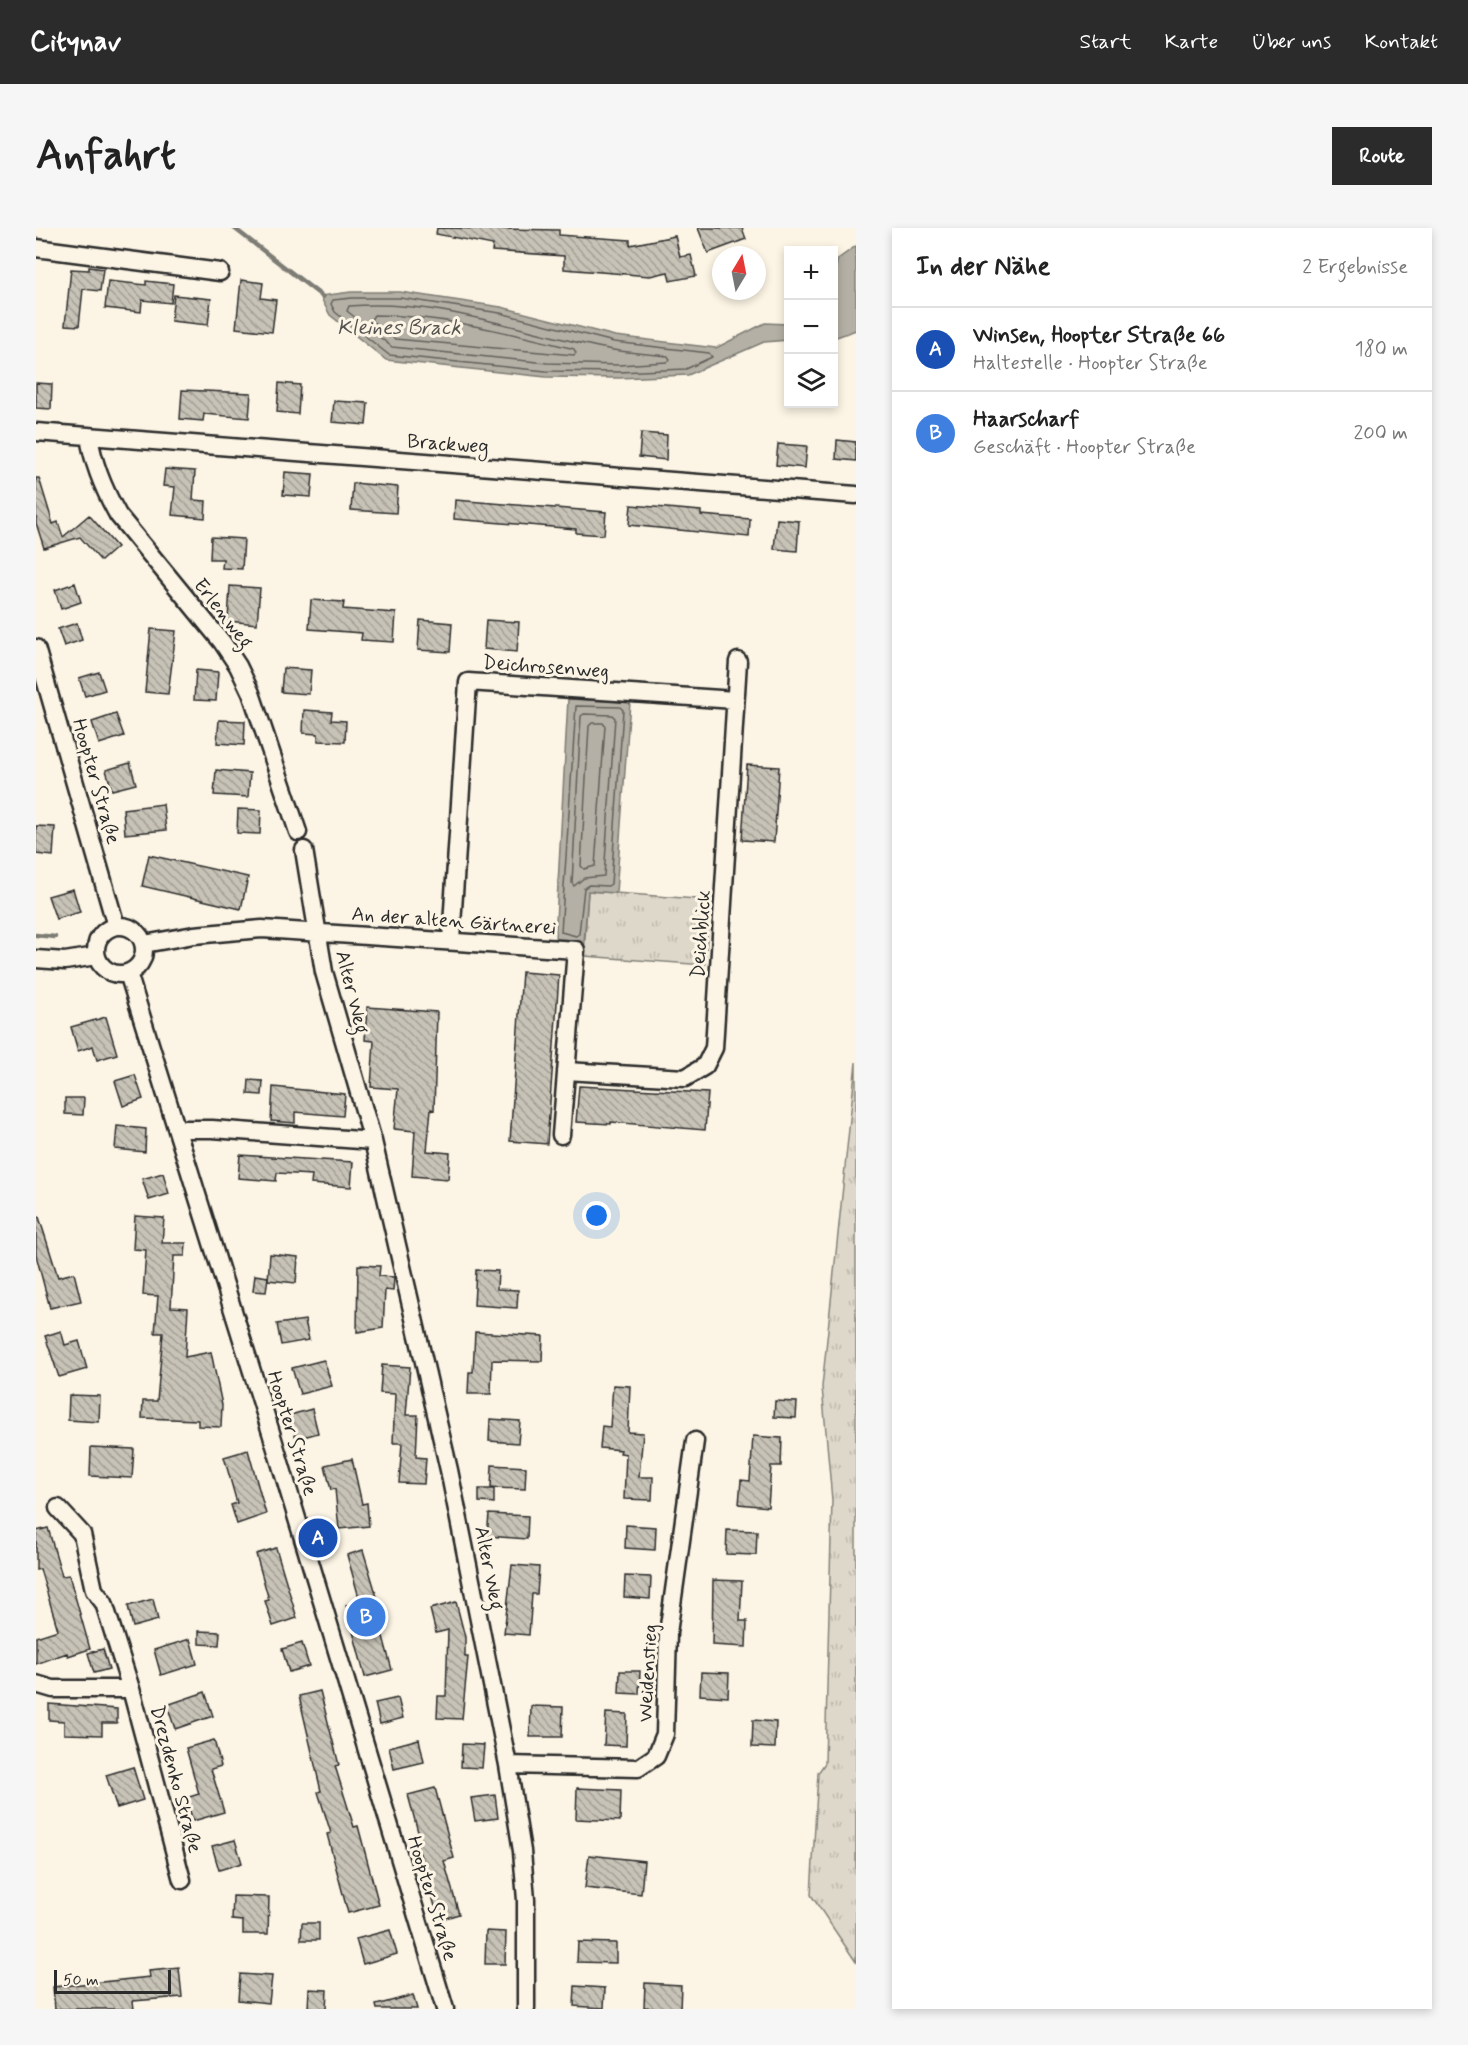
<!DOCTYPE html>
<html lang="de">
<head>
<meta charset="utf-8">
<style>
	:root { --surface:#fff; --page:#f6f6f6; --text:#222; --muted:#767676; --line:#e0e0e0; --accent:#2b2b2b }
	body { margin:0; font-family:Mynerve,sans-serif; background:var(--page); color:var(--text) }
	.controls { position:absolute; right:18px; top:18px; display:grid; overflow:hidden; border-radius:0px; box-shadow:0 3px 9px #0003 }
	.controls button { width:54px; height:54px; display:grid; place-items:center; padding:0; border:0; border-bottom:2px solid var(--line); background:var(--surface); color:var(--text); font:30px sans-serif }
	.compass { position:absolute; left:676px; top:18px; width:54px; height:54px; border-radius:50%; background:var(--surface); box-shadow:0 3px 9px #0003; rotate:10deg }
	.scale { position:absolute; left:18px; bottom:15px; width:117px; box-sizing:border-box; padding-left:6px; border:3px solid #2b2b2b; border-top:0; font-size:16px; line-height:21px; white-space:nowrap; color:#2b2b2b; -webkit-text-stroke:4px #fcf5e5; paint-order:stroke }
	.you { position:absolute; left:561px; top:988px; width:21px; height:21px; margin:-15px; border:4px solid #fff; border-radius:50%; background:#1a73e8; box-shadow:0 0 0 9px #1a73e833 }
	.badge { display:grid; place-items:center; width:39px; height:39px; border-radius:50%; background:var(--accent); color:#fff; font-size:20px; font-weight:700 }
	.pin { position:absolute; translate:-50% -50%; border:3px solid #fff; box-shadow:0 2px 6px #0006 }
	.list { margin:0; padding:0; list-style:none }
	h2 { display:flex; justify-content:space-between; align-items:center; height:78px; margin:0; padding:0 24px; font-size:26px }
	h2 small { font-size:20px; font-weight:400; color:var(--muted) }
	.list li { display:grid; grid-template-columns:39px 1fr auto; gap:18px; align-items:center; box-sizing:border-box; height:84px; padding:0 24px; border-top:2px solid var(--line) }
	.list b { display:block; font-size:22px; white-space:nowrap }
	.list p { margin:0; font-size:20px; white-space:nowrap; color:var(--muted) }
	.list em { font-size:20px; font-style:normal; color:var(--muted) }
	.icon { flex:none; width:33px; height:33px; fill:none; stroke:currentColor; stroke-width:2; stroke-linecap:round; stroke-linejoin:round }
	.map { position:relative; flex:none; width:820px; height:1781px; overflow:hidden; border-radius:0px }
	header { display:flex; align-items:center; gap:36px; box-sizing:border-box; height:84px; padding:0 30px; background:var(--accent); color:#fff }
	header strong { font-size:28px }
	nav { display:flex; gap:33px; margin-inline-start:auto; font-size:21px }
	.intro { display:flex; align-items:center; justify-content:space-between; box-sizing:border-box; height:144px; padding:0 36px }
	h1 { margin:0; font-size:42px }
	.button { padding:15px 27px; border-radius:0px; background:var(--accent); color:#fff; font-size:21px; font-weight:700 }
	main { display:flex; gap:36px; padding:0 36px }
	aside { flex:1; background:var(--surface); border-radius:0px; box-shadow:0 3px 9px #0003 }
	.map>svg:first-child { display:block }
</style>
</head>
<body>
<header>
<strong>Citynav</strong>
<nav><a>Start</a><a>Karte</a><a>Über uns</a><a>Kontakt</a></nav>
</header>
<div class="intro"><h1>Anfahrt</h1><a class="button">Route</a></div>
<main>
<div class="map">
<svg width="820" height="1781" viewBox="0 0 820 1781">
	<defs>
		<pattern id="grass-tufts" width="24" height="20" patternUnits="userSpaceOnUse" patternTransform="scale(1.5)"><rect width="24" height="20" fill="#ded8ca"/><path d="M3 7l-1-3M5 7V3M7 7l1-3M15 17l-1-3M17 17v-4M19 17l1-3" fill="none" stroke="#bfbaae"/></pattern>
		<pattern id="building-back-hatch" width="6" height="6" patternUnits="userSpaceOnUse" patternTransform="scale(1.5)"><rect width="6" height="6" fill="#c8c3b7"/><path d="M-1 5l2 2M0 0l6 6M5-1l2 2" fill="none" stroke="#a39f95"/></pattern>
	</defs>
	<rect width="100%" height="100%" fill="#fcf5e5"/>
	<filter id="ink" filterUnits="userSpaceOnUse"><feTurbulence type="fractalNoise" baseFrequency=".0167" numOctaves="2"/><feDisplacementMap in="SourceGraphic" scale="12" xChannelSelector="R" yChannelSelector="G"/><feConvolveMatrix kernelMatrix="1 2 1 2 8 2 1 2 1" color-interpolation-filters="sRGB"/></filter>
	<g filter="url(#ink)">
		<path fill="url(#grass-tufts)" stroke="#84827a" stroke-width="1.5" d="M552 663 674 672 669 737 548 728Z
			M820 834V1734L775 1667 782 1545 789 1535 796 1272 786 1159Z"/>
		<path fill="#b4b0a5" stroke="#7d7b74" stroke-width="1.5" d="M820 18V102L798 110V47L802 31Z
			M315 64H364L465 79 579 108 680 120 729 95 752 96V112L728 114 652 147 583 150 510 149 350 132 294 87 284 68Z
			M532 471 594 474 580 665 552 663 548 715 519 712Z"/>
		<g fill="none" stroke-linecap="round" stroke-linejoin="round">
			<path stroke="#62605c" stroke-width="1.5" d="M316 70H364L464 85 578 114 673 125 676 129 650 141 583 144 510 143 353 127 299 84 295 76 297 72Z
				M313 78C404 70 489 106 577 122 595 125 614 126 632 128L634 132 631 134 583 137 511 135 356 119 311 83Z
				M338 87C405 87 473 105 538 121L540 125 538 127 359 111 335 92Z
				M540 478 584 479 587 482 575 656 572 658 553 657 548 660 543 706 540 708 525 704Z
				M548 486 576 487 579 490 568 648 548 650 538 658 536 655 545 488Z
				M556 495H567L569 498 559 638 548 641 545 638 553 498Z"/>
			<path stroke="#7d7b74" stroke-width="4.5" d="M198 0 287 69
				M0 707 19 709"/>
		</g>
		<path fill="url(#building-back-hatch)" stroke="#2b2b2b" stroke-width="1.5" d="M401 0 523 2V7L594 12V17L639 8 644 29 655 27 660 48 634 53 632 44 614 48 528 41V28L456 23 457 17 400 6Z
			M662 0H706L710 11 672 25Z
			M53 39 67 41 64 63 47 61 43 98 29 97 35 41 53 42Z
			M205 52 227 55 225 70 240 72 236 104 200 100Z
			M72 53 110 57V53L137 56 135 75 106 72 105 84 69 80Z
			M138 67 175 71 172 97 135 93Z
			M0 155 16 156 15 181 0 180Z
			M243 155 264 157 262 186 241 184Z
			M146 162 215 165 213 190 168 186 167 193 144 191Z
			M298 173 332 175 330 197 296 194Z
			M605 205 631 207 630 232 603 229Z
			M801 212 820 214V233L800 231Z
			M742 216 771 218 769 240 740 237Z
			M129 241 159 243 157 272 170 273 169 290 136 287 139 259 127 258Z
			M249 244 277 246 275 269 247 267Z
			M0 250H3L17 296 22 294 27 309 53 287 81 319 65 333 44 309 8 320 0 295Z
			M317 255 362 259 360 285 315 282Z
			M419 272 570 284 568 307 540 305V301L418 291Z
			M595 277 665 283V287L714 291 713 309 593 297Z
			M741 291 763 293 761 323 738 321Z
			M175 309 208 311 206 341 186 340 187 331H174Z
			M39 355 45 374 25 381 19 362Z
			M194 358 224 360 221 396 192 393Z
			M275 372 308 374 307 381 360 385 358 414 325 412 326 405 273 401Z
			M384 392 416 395 414 424 382 422Z
			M450 392 483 394 481 424 448 421Z
			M41 395 46 412 28 418 22 401Z
			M115 401 140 403 132 466 109 464Z
			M247 440 275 442 273 466 245 464Z
			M160 442 182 444 180 473 158 472Z
			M63 444 69 462 49 468 43 450Z
			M268 482 296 484 295 492 310 493 309 514 282 513V506L267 505Z
			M80 486 88 508 63 516 56 494Z
			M183 492 209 493 208 517 181 515Z
			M94 535 100 556 76 562 70 542Z
			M711 537 743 539 738 614 706 612Z
			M180 542 214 545 212 569 178 567Z
			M127 576 130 602 89 606 87 581Z
			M202 581 225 582 224 606 201 605Z
			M0 598 19 599 17 628 0 626Z
			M113 627 212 649 205 681 106 658Z
			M37 661 44 684 20 691 12 668Z
			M486 744 523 747 511 916 474 913Z
			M331 779 401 784 398 882 395 881 391 923 414 925 412 951 376 948 379 903 358 901 362 861 335 859 338 813 329 812Z
			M70 789 81 826 61 832 57 818 42 823 35 799Z
			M99 847 107 871 87 878 79 853Z
			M213 852 227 853 226 867 212 866Z
			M543 858 672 865 669 902 575 894V896L540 894Z
			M237 859 309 866 307 888 259 884V895L235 893Z
			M29 870H48L47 887 29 886Z
			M81 898 110 901 109 924 79 921Z
			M204 927 317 934 315 959 275 956 276 947 241 945 240 953 202 950Z
			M127 945 133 966 113 972 106 951Z
			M99 988 128 990 126 1015H150L149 1028H138L135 1079 152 1080 149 1129 175 1124 186 1177 185 1199 162 1198V1192L106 1190 107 1173H121L127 1105H119L122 1068 107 1067 110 1022 97 1021Z
			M3 989 22 1049 38 1045 45 1073 14 1080 0 1027V990Z
			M234 1026 262 1029 260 1055 232 1052Z
			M322 1037 344 1038 343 1048 358 1049 357 1063 349 1062 347 1100 321 1104Z
			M440 1042 462 1043 461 1061 482 1062 481 1080 438 1077Z
			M219 1047 232 1049 230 1064 217 1063Z
			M269 1092 273 1112 245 1117 241 1096Z
			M25 1103 29 1117 43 1113 51 1141 23 1149 9 1108Z
			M439 1104 507 1108 506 1133 456 1132 455 1166H432L433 1144H437Z
			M288 1132 296 1158 264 1166 256 1140Z
			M346 1137 374 1139 370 1187H382L380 1229 390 1230 388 1256 363 1255 366 1215H357L359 1166 344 1165Z
			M577 1157 594 1158 592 1204 607 1205 603 1249H617L616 1272 588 1271 590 1226 584 1225 585 1222 564 1220 566 1198 574 1199Z
			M33 1167 64 1168 63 1194 32 1192Z
			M739 1173 761 1174 760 1190 738 1189Z
			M276 1181 282 1205 260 1211 254 1187Z
			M454 1191 484 1193 482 1215 453 1213Z
			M717 1208 746 1210 745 1238H735L732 1279 703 1276 705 1252 714 1253Z
			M55 1219 98 1221 96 1250 54 1248Z
			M212 1222 230 1286 201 1296 195 1277 201 1275 188 1229Z
			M316 1231 326 1276 331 1275 333 1298 303 1301 299 1261 295 1262 289 1237Z
			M456 1237 490 1239 489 1261 455 1260Z
			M443 1261H458V1275L443 1274Z
			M453 1286 492 1288 491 1311 451 1308Z
			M590 1297 620 1299 619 1322 589 1320Z
			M12 1300 26 1348 33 1347 54 1421 32 1428 31 1425 0 1436V1409L22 1402 4 1341 0 1342V1303Z
			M691 1302 721 1303 720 1327 690 1326Z
			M240 1320 261 1390 237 1398 229 1373 233 1372 220 1326Z
			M327 1322 350 1399 345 1401 356 1442 329 1449 310 1377 324 1373 311 1327Z
			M476 1337 503 1339 501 1366H496L493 1407 468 1405Z
			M589 1348 615 1349 614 1371 588 1369Z
			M677 1352 706 1353 704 1393H711L710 1419 676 1417Z
			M117 1371 122 1392 97 1399 92 1378Z
			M420 1374 429 1409V1429H432L426 1491 401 1490 402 1468H410L412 1402 400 1405 394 1381Z
			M163 1403 184 1404 183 1417 163 1416Z
			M154 1411 161 1436 125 1447 118 1422Z
			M266 1415 273 1438 253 1444 246 1421Z
			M67 1421 73 1441 58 1445 52 1425Z
			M584 1443H604L603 1466 583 1465Z
			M665 1444 693 1445 692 1469 664 1467Z
			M284 1463 303 1537 299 1538 318 1599 322 1598 343 1677 312 1685 291 1606 295 1605 282 1564 285 1563 263 1468Z
			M169 1464 177 1488 139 1501 131 1477Z
			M362 1470 367 1490 344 1496 339 1475Z
			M13 1476 81 1481V1495H66V1507L28 1506V1493L13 1492Z
			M495 1478 527 1479 526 1509H494Z
			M570 1485 591 1486 590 1518 568 1517Z
			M717 1492 740 1494 739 1520 716 1519Z
			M383 1511 388 1534 358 1541 353 1519Z
			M178 1512 185 1538 175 1541 188 1584 157 1593 150 1570 163 1566 150 1520Z
			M426 1516 448 1517 446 1540 425 1539Z
			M97 1539 107 1572 81 1580 70 1547Z
			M399 1560 418 1630 408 1633 423 1686 403 1692 380 1613 384 1611 372 1567Z
			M541 1560 585 1562 584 1593 540 1591Z
			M459 1567 462 1590 439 1593 435 1570Z
			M199 1612 206 1635 183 1642 176 1618Z
			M553 1627 608 1633 605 1666 549 1660Z
			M197 1668 233 1669 232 1706H207V1693L196 1692Z
			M266 1695H283V1712H265Z
			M354 1702 361 1726 327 1736 320 1711Z
			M450 1703 470 1704 469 1736H449Z
			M542 1714 580 1715V1735L541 1734Z
			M143 1740 146 1769 97 1773 98 1781H19L17 1759 114 1749 113 1743Z
			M204 1746 236 1748 233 1775 202 1772Z
			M609 1755 645 1757 644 1781 608 1779Z
			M539 1758 569 1760 568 1780 538 1778Z
			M273 1761 291 1762 290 1781H272Z
			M377 1767 381 1781H341L340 1777Z"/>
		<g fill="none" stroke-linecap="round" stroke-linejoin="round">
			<defs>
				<path id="minor" d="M0 20 184 44
					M0 204 820 267
					M53 208C57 236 68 262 82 287L186 414 202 438 215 465 262 604
					M0 420 80 698
					M268 622 288 744 337 913
					M60 722a24 24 0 1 1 48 0a24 24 0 1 1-48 0Z
					M415 712 432 454 699 472
					M108 716 158 707 226 701 540 722 525 907
					M0 731 29 733 60 728
					M92 745 237 1211 409 1781
					M530 843 649 850 669 838 678 820 702 433
					M142 901H176L337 913 413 1242 472 1537 486 1623 490 1672V1781
					M22 1280 46 1306 58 1362 68 1375 95 1461
					M0 1456 17 1461H95L146 1652
					M472 1537 602 1540 620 1528 629 1506 632 1405 659 1213"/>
			</defs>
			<use href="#minor" stroke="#2b2b2b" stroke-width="21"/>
			<use href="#minor" stroke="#fcf5e5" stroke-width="16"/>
		</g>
	</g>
	<g text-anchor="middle" stroke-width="6" stroke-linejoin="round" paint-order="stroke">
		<g font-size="20" fill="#2b2b2b" stroke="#fcf5e5">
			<text transform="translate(412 215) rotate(4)" y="7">Brackweg</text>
			<text transform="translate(188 385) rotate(52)" y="7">Erlenweg</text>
			<text transform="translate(510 438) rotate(4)" y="7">Deichrosenweg</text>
			<text transform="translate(61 553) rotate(74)" y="7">Hoopter Straße</text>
			<text transform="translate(418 692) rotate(4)" y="7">An der alten Gärtnerei</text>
			<text transform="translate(664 706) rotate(-86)" y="7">Deichblick</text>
			<text transform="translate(317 764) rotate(76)" y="7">Alter Weg</text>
			<text transform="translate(257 1205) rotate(73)" y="7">Hoopter Straße</text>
			<text transform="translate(454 1340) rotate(79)" y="7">Alter Weg</text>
			<text transform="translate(611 1445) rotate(-87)" y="7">Weidenstieg</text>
			<text transform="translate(141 1551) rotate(75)" y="7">Drezdenko Straße</text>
			<text transform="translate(397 1670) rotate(73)" y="7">Hoopter Straße</text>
		</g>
		<g font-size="21" font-style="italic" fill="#545350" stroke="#fcf5e5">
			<text x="363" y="106">Kleines Brack</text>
		</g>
	</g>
</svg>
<div class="controls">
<button>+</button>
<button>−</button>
<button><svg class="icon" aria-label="layers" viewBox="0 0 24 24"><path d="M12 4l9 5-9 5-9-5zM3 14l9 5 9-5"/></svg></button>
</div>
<svg class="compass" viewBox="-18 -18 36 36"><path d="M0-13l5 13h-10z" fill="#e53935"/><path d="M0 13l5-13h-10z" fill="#767676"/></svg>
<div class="scale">50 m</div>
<div class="you"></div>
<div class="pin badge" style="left:282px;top:1310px;background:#1a4fb4">A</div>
<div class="pin badge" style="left:330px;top:1389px;background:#3f7fe0">B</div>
</div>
<aside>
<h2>In der Nähe<small>2 Ergebnisse</small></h2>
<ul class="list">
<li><span class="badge" style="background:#1a4fb4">A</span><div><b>Winsen, Hoopter Straße 66</b><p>Haltestelle · Hoopter Straße</p></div><em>180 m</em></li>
<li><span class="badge" style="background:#3f7fe0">B</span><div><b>Haarscharf</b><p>Geschäft · Hoopter Straße</p></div><em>200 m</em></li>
</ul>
</aside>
</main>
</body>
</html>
